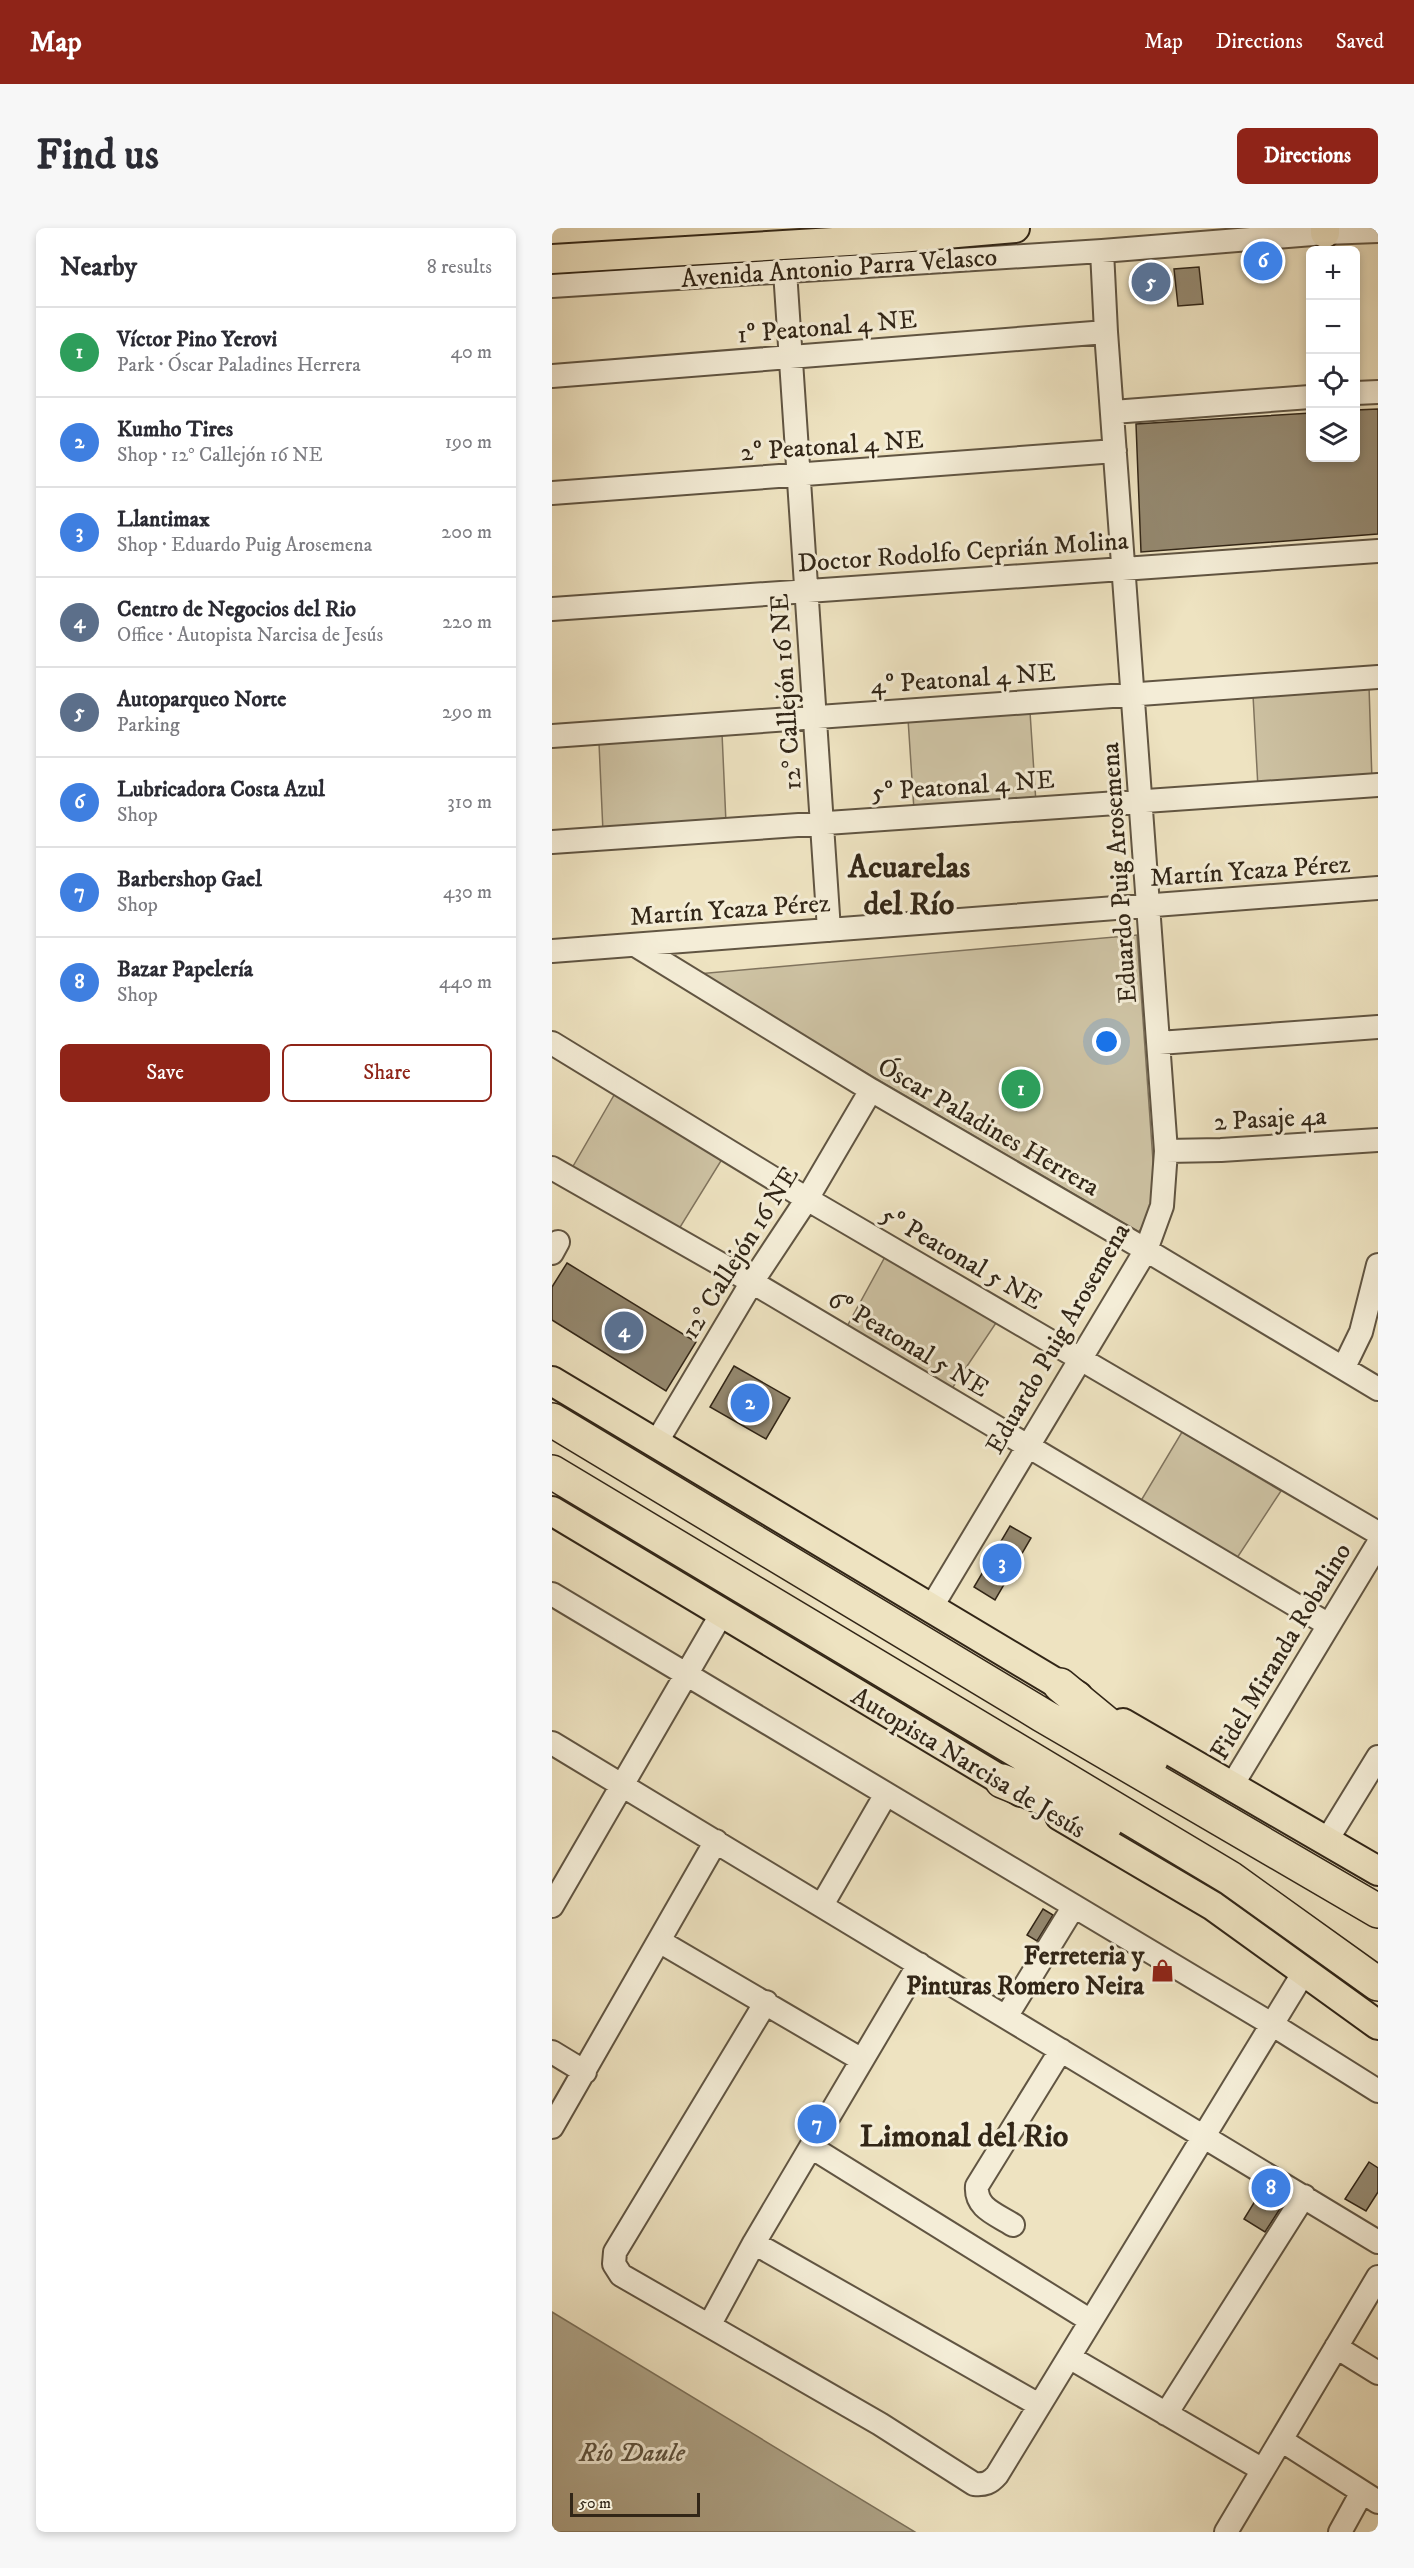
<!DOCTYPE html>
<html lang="en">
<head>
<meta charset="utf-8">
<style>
	:root { --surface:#fff; --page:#f7f7f7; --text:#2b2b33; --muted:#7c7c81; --line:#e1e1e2; --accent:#8f2418 }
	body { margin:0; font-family:"IM FELL DW Pica",serif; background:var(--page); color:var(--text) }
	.controls { position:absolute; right:18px; top:18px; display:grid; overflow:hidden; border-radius:9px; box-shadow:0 3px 9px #0003 }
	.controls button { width:54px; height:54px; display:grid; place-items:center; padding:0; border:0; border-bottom:2px solid var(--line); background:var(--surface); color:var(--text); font:30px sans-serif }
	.scale { position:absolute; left:18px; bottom:15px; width:130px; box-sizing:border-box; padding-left:6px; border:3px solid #322617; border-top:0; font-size:16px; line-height:21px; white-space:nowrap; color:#322617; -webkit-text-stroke:4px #f4edd7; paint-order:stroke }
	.you { position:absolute; left:555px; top:814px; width:21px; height:21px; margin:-15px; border:4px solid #fff; border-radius:50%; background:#1a73e8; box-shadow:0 0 0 9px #1a73e833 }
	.badge { display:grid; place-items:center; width:39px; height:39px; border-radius:50%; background:var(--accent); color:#fff; font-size:20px; font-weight:700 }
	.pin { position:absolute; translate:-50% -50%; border:3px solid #fff; box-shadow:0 2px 6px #0006 }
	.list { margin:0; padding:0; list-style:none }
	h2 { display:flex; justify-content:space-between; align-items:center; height:78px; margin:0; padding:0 24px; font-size:26px }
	h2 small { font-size:20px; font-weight:400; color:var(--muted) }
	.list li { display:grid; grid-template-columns:39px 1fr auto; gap:18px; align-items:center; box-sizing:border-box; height:90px; padding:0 24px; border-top:2px solid var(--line) }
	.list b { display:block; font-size:22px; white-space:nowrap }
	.list p { margin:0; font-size:20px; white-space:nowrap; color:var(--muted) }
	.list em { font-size:20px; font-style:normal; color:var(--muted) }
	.actions { display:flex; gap:12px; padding:18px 24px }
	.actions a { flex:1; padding:14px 0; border:2px solid var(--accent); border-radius:9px; text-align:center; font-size:21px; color:var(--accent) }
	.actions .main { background:var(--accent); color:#fff }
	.icon { flex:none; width:33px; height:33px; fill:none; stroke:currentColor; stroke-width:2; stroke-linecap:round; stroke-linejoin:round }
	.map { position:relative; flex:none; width:826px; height:2304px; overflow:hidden; border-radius:9px }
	header { display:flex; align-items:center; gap:36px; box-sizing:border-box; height:84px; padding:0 30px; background:var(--accent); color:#fff }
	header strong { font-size:28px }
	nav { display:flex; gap:33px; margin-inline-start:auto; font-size:21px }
	.intro { display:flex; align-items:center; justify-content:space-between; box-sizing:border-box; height:144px; padding:0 36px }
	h1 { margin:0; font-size:42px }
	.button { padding:15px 27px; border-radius:9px; background:var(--accent); color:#fff; font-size:21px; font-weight:700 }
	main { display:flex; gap:36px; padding:0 36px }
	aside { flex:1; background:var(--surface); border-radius:9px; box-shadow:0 3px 9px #0003 }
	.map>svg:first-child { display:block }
</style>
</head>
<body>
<header>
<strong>Map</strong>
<nav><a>Map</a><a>Directions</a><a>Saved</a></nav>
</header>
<div class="intro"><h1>Find us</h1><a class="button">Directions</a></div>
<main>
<aside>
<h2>Nearby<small>8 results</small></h2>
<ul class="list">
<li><span class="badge" style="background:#2e9e5b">1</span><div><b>Víctor Pino Yerovi</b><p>Park · Óscar Paladines Herrera</p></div><em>40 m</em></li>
<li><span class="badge" style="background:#3f7fe0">2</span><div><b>Kumho Tires</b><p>Shop · 12° Callejón 16 NE</p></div><em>190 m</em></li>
<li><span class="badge" style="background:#3f7fe0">3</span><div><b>Llantimax</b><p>Shop · Eduardo Puig Arosemena</p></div><em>200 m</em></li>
<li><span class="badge" style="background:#5c6f8a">4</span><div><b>Centro de Negocios del Rio</b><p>Office · Autopista Narcisa de Jesús</p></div><em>220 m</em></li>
<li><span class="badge" style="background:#5c6f8a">5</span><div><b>Autoparqueo Norte</b><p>Parking</p></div><em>290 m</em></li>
<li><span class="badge" style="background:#3f7fe0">6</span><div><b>Lubricadora Costa Azul</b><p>Shop</p></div><em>310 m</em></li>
<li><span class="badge" style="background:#3f7fe0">7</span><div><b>Barbershop Gael</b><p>Shop</p></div><em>430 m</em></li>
<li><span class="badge" style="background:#3f7fe0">8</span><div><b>Bazar Papelería</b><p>Shop</p></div><em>440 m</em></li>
</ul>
<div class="actions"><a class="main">Save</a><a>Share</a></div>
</aside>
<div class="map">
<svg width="826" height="2304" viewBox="0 0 826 2304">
	<rect width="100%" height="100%" fill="#eee3c1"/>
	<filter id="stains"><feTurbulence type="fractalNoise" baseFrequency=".00333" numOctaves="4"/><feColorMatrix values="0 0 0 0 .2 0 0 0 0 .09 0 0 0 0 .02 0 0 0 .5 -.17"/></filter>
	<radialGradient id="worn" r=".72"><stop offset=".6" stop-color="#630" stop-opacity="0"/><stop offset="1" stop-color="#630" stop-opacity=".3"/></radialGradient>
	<path fill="#cec3a4" stroke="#80745e" stroke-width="1.5" d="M817 458 820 553 706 560 701 467Z
		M478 484 484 575 362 582 356 491Z
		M170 505 174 595 51 604 47 515Z
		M585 707 604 975 587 1004 145 746Z
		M65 862 172 928 122 1009 16 947Z
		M334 1027 446 1092 397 1165 292 1104Z
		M630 1204 729 1263 683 1333 587 1276Z"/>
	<path fill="#aea387" stroke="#7c715a" stroke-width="1.5" d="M0 2084 363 2304H0Z"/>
	<path fill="#94886f" stroke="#322617" stroke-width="1.5" d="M725 24V41L696 42V25Z
		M647 39 651 76 626 78 622 41Z
		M826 181V306L589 324 584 196 759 185V230H804V182Z
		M15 1035 144 1114 114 1163 0 1092V1059Z
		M182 1138 238 1170 214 1211 158 1179Z
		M458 1298 479 1310 443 1372 422 1359Z
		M491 1681 501 1687 485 1713 475 1707Z
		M817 1934 826 1940V1964L814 1983 793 1971Z
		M711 1960 733 1973 713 2004 692 1991Z"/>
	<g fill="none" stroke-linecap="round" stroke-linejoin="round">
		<defs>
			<path id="minor" d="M233 43 277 702
				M0 58 550 23 773 5 826 3
				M0 148 554 104
				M804 165 826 164
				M561 184 758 169
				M0 265 563 223
				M0 381 826 323
				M0 508 826 449
				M0 614 826 557
				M83 717 319 862 594 1022 826 1161
				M0 723 826 660
				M0 815 255 971 826 1305
				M607 815 826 799
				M614 923 669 922 826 912
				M0 940 200 1054 777 1397
				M0 1025 6 1014
				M792 1139 809 1104 826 1037
				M104 1215 200 1054 255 971 319 862
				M0 1366 721 1797 826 1863
				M379 1380 594 1022 610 978 614 923 554 104 550 23
				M0 1515 826 2014
				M679 1559 826 1316
				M775 1612 826 1529
				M270 1677 334 1566
				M0 1678 170 1385
				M107 1713 310 1832
				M214 1774 63 2024 62 2036 69 2047 328 2196 422 2256C433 2257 438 2255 445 2247L752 1744
				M454 1789 522 1678
				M0 1824 33 1844
				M0 1899 164 1613
				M259 1919 539 2093
				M461 1997C444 1986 423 1980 425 1958L509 1822
				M202 2015 487 2177
				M158 2096 202 2015 367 1736
				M784 2119 826 2145
				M517 2129 711 2242
				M614 2186 752 1968
				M729 2212 826 2274
				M674 2304 826 2049
				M788 2304 810 2264"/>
			<path id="major" d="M773 0V5
				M0 31 347 10 463 0
				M0 1153 526 1468
				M0 1283 469 1564
				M571 1495 826 1643
				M508 1588 661 1678 826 1797"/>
			<path id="highway" d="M0 1192 490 1487 826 1683
				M0 1244 678 1650 826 1756
				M508 1457 599 1532
				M450 1553 554 1596"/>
		</defs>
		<use href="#minor" stroke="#615542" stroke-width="26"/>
		<use href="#major" stroke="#322617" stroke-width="32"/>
		<use href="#highway" stroke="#322617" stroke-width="36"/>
		<use href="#minor" stroke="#f4edd7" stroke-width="22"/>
		<use href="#major" stroke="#eee3c1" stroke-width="28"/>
		<use href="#highway" stroke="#eee3c1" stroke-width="33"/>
	</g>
	<defs>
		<symbol id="shop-bare" viewBox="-9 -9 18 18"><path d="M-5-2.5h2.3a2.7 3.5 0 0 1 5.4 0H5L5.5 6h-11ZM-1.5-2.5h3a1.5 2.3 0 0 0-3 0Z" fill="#8f2418" stroke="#f4edd7" stroke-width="2.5" paint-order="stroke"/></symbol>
	</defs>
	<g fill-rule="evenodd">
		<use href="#shop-bare" x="594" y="1726" width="33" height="33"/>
	</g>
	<g text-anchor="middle" stroke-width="6" stroke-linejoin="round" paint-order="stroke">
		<g font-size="26" fill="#322617" stroke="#f4edd7">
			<text transform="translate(287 39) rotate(-4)" y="9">Avenida Antonio Parra Velasco</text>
			<text transform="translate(275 98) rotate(-5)" y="9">1º Peatonal 4 NE</text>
			<text transform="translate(280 217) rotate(-4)" y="9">2º Peatonal 4 NE</text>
			<text transform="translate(411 323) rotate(-4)" y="9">Doctor Rodolfo Ceprián Molina</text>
			<text transform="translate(411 450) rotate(-4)" y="9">4º Peatonal 4 NE</text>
			<text transform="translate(233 464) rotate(-94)" y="9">12° Callejón 16 NE</text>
			<text transform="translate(411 557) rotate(-4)" y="9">5º Peatonal 4 NE</text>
			<text transform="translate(698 642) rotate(-4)" y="9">Martín Ycaza Pérez</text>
			<text transform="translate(566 645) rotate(-94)" y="9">Eduardo Puig Arosemena</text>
			<text transform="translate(178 681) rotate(-4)" y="9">Martín Ycaza Pérez</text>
			<text transform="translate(718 890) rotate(-3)" y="9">2 Pasaje 4a</text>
			<text transform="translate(437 898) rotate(30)" y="9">Óscar Paladines Herrera</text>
			<text transform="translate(187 1024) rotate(-58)" y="9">12° Callejón 16 NE</text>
			<text transform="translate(410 1029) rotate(30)" y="9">5º Peatonal 5 NE</text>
			<text transform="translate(505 1110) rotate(-60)" y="9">Eduardo Puig Arosemena</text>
			<text transform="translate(357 1115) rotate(31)" y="9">6º Peatonal 5 NE</text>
			<text transform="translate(728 1423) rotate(-59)" y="9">Fidel Miranda Robalino</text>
			<text transform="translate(417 1534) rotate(31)" y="9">Autopista Narcisa de Jesús</text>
		</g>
		<g font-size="26" font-weight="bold" fill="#322617" stroke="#f4edd7" text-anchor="end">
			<text x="592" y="1736">Ferreteria y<tspan x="592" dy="30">Pinturas Romero Neira</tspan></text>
		</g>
		<g font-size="27" font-style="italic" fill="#5d523e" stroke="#f4edd7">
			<text x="80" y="2233">Río Daule</text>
		</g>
		<g font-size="32" font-weight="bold" fill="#322617" stroke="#f4edd7">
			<text x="357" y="649">Acuarelas<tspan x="357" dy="37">del Río</tspan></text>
			<text x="412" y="1918">Limonal del Rio</text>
		</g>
	</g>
	<rect width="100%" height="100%" filter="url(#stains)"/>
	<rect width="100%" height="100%" fill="url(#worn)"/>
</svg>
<div class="controls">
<button>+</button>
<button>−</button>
<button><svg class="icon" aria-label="locate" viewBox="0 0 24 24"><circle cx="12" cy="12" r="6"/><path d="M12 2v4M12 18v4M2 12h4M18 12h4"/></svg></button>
<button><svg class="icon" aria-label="layers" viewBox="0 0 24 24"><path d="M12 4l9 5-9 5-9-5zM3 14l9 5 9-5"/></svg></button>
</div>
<div class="scale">50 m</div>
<div class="you"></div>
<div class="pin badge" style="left:469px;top:861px;background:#2e9e5b">1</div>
<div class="pin badge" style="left:198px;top:1175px;background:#3f7fe0">2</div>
<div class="pin badge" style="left:450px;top:1335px;background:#3f7fe0">3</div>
<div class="pin badge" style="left:72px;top:1103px;background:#5c6f8a">4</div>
<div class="pin badge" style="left:599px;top:54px;background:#5c6f8a">5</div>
<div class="pin badge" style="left:711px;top:33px;background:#3f7fe0">6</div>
<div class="pin badge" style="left:265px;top:1896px;background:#3f7fe0">7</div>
<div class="pin badge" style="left:719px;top:1960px;background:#3f7fe0">8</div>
</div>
</main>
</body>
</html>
